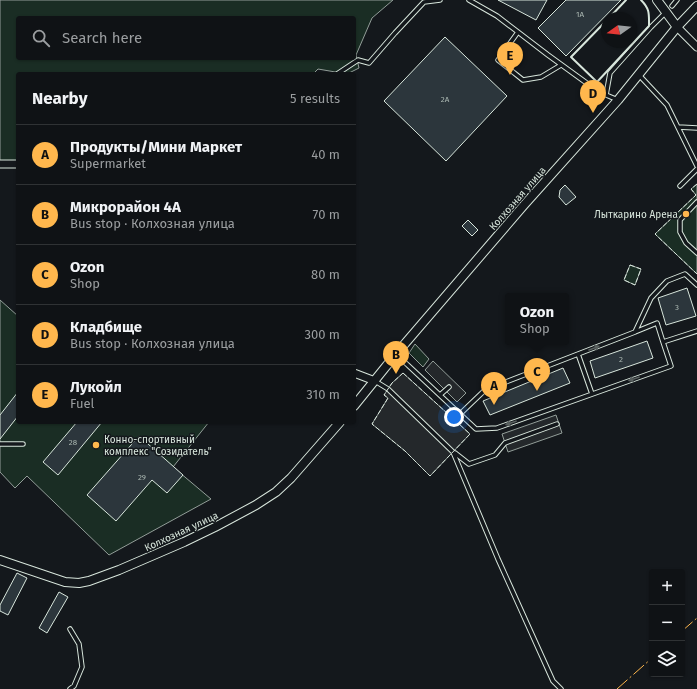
<!DOCTYPE html>
<html lang="en">
<head>
<meta charset="utf-8">
<style>
	:root { --surface:#0f1215; --page:#181b1e; --text:#f1f3f6; --muted:#9b9ea0; --line:#2f3234; --accent:#ffb74d }
	body { margin:0; font-family:"Fira Sans",sans-serif; background:var(--page); color:var(--text) }
	.controls { position:absolute; right:12px; bottom:12px; display:grid; overflow:hidden; border-radius:4px; box-shadow:0 1px 3px #0004 }
	.controls button { width:36px; height:36px; display:grid; place-items:center; padding:0; border:0; border-bottom:1px solid var(--line); background:var(--surface); color:var(--text); font:20px sans-serif }
	.compass { position:absolute; left:601px; top:12px; width:36px; height:36px; border-radius:50%; background:var(--surface); box-shadow:0 1px 3px #0004; rotate:255deg }
	.you { position:absolute; left:454px; top:417px; width:14px; height:14px; margin:-10px; border:3px solid #fff; border-radius:50%; background:#1a73e8; box-shadow:0 0 0 6px #1a73e833 }
	.badge { display:grid; place-items:center; width:26px; height:26px; border-radius:50%; background:var(--accent); color:#111; font-size:13px; font-weight:700 }
	.pin { position:absolute; translate:-50% -33px; filter:drop-shadow(0 1px 2px #0008) }
	.pin::after { content:''; position:absolute; top:21px; width:14px; height:12px; background:inherit; clip-path:polygon(0 0,100% 0,50% 100%) }
	.popup { position:absolute; left:505px; top:293px; width:64px; height:52px; box-sizing:border-box; display:grid; place-content:center; border-radius:4px; background:var(--surface); filter:drop-shadow(0 1px 3px #0005); font-size:13px; white-space:nowrap; color:var(--muted) }
	.popup b { font-size:15px; color:var(--text) }
	.popup::after { content:''; position:absolute; left:50%; top:100%; margin-left:-8px; border:8px solid transparent; border-top-color:var(--surface) }
	.list { margin:0; padding:0; list-style:none }
	h2 { display:flex; justify-content:space-between; align-items:center; height:52px; margin:0; padding:0 16px; font-size:17px }
	h2 small { font-size:13px; font-weight:400; color:var(--muted) }
	.list li { display:grid; grid-template-columns:26px 1fr auto; gap:12px; align-items:center; box-sizing:border-box; height:60px; padding:0 16px; border-top:1px solid var(--line) }
	.list b { display:block; font-size:15px; white-space:nowrap }
	.list p { margin:0; font-size:13px; white-space:nowrap; color:var(--muted) }
	.list em { font-size:13px; font-style:normal; color:var(--muted) }
	.icon { flex:none; width:22px; height:22px; fill:none; stroke:currentColor; stroke-width:2; stroke-linecap:round; stroke-linejoin:round }
	.map { position:relative; flex:none; width:697px; height:689px; overflow:hidden }
	.search { position:absolute; background:var(--surface); box-shadow:0 1px 3px #0004; left:16px; top:16px; width:340px; height:44px; display:flex; align-items:center; gap:10px; box-sizing:border-box; padding:0 14px; border-radius:4px; color:var(--muted); font-size:15px }
	.panel { position:absolute; background:var(--surface); box-shadow:0 1px 3px #0004; left:16px; top:72px; width:340px; height:352px; border-radius:4px }
	.map>svg:first-child { display:block }
</style>
</head>
<body>
<div class="map">
<svg width="697" height="689" viewBox="0 0 697 689">
	<rect width="100%" height="100%" fill="#14181c"/>
	<path fill="#1a2d24" stroke="#939e99" fill-rule="evenodd" d="M0 0H393L372 18 356 55 359 68 347 74 318 69 313 74H18V162H0ZM18 18H354V58H18Z
		M697 184V274L655 234 696 195 691 189Z
		M630 265 641 269 635 285 624 280Z
		M0 300 18 316V422H209L173 467 211 499 109 555 27 476 15 488 0 472Z
		M415 344 429 359 423 367 409 353Z"/>
	<path fill="#24282b" stroke="#939e99" d="M433 361 466 393 457 402 425 370Z
		M403 373 470 434 430 476 405 451 372 424 388 398 384 395 392 383Z
		M556 415 562 433 508 452 502 434Z"/>
	<path fill="#2c363c" stroke="#d8e6dc" d="M498 0H547L536 20Z
		M566 0H621L566 56 538 28Z
		M445 37 507 96 446 161 384 101Z
		M565 185 576 197 566 205 559 197 560 190Z
		M468 220 478 230 472 236 462 226Z
		M687 288 696 316 666 325 658 298Z
		M647 341 653 358 595 378 590 361Z
		M563 368 570 383 490 415 483 401Z
		M18 392V416L0 439V415Z
		M77 422H102L58 475 43 462Z
		M139 436 183 475 167 493 152 480 116 521 87 495Z
		M17 573 27 578 8 615 0 611V605Z
		M59 592 68 597 47 633 39 628Z"/>
	<g fill="none" stroke-linecap="round" stroke-linejoin="round">
		<defs>
			<path id="service" d="M469 0 497 16 548 55 599 92 618 100
				M672 6 677 0
				M518 32 498 60 523 80 541 77 561 65
				M337 74 358 60 369 63 395 33 424 2 440 0
				M639 75 667 105 697 166
				M606 95 610 73 651 27 666 12
				M678 127 697 128
				M680 186 697 169
				M697 202 680 220V232L686 243 697 253
				M635 332 657 323 663 342
				M396 354 476 429 497 428 671 366 663 342 697 331
				M578 354 592 394
				M375 381 388 389 453 452 498 559 553 681 561 689
				M440 395 449 387
				M460 414 485 390 635 332 651 298 667 281 685 274 697 285
				M0 444H23
				M455 453 469 464 495 455 505 443 557 424
				M70 689 74 686 82 667 79 644 70 629"/>
			<path id="minor" d="M677 27 697 47
				M0 164H18
				M354 373 375 381"/>
			<path id="tertiary" d="M657 0 677 27
				M354 406 396 354 524 205 618 100 677 27 697 6
				M0 560 65 582 79 583 89 581 119 570 184 542 215 527 256 505 276 492 291 478 340 422"/>
		</defs>
		<use href="#service" stroke="#d8e6dc" stroke-width="5.5"/>
		<use href="#minor" stroke="#d8e6dc" stroke-width="9"/>
		<use href="#tertiary" stroke="#d8e6dc" stroke-width="10"/>
		<use href="#service" stroke="#14181c" stroke-width="3.5"/>
		<use href="#minor" stroke="#14181c" stroke-width="7"/>
		<use href="#tertiary" stroke="#14181c" stroke-width="8"/>
		<path stroke="#d8e6dc" stroke-width="1" stroke-dasharray="5 2" stroke-linecap="butt" d="M697 184 691 189 696 195 655 234 697 274
			M630 265 641 269 635 285 624 280Z
			M403 373 470 434 430 476 405 451 372 424 388 398 384 395 392 383Z"/>
		<path stroke="#d8e6dc" stroke-width="2" d="M609 18 626 0
			M607 20 571 57 597 82 649 26C649 14 650 9 641 0"/>
		<path stroke="#ffb74d" stroke-width="1" stroke-dasharray="14 3 2 3" stroke-linecap="butt" d="M682 631 697 618
			M617 689 652 658"/>
	</g>
	<defs><path id="oneway-solid" d="M-6-.8H1V-3.2L6.5 0L1 3.2V.8H-6Z"/></defs>
	<g fill="#59605f">
		<use href="#oneway-solid" transform="translate(594 348) rotate(-21)"/>
		<use href="#oneway-solid" transform="translate(634 379) rotate(161)"/>
		<use href="#oneway-solid" transform="translate(511 423) rotate(161)"/>
	</g>
	<g fill="#ffb74d" stroke="#14181c" stroke-width="1.5">
		<circle cx="686" cy="214" r="4"/>
		<circle cx="96" cy="445" r="4"/>
	</g>
	<g text-anchor="middle" stroke-width="3" stroke-linejoin="round" paint-order="stroke">
		<g font-size="8" fill="#adbab4">
			<text x="580" y="17">1А</text>
			<text x="445" y="102">2А</text>
			<text x="677" y="310">3</text>
			<text x="621" y="362">2</text>
			<text x="73" y="445">28</text>
			<text x="142" y="480">29</text>
		</g>
		<g font-size="10" fill="#d8e6dc" stroke="#14181c">
			<text transform="translate(517 198) rotate(-49)" y="4">Колхозная улица</text>
			<text transform="translate(181 531) rotate(-25)" y="4">Колхозная улица</text>
		</g>
		<g font-size="10" fill="#d8e6dc" stroke="#14181c" text-anchor="end">
			<text x="678" y="218">Лыткарино Арена</text>
			<text x="104" y="443" text-anchor="start">Конно-спортивный<tspan x="104" dy="12">комплекс "Созидатель"</tspan></text>
		</g>
	</g>
</svg>
<div class="controls">
<button>+</button>
<button>−</button>
<button><svg class="icon" aria-label="layers" viewBox="0 0 24 24"><path d="M12 4l9 5-9 5-9-5zM3 14l9 5 9-5"/></svg></button>
</div>
<svg class="compass" viewBox="-18 -18 36 36"><path d="M0-13l5 13h-10z" fill="#e53935"/><path d="M0 13l5-13h-10z" fill="#9b9ea0"/></svg>
<div class="you"></div>
<div class="pin badge" style="left:494px;top:405px">A</div>
<div class="pin badge" style="left:396px;top:374px">B</div>
<div class="pin badge" style="left:537px;top:391px">C</div>
<div class="popup"><b>Ozon</b>Shop</div>
<div class="pin badge" style="left:593px;top:113px">D</div>
<div class="pin badge" style="left:510px;top:75px">E</div>
<div class="search"><svg class="icon" aria-label="search" viewBox="0 0 24 24"><circle cx="10" cy="10" r="6"/><path d="M15 15l6 6"/></svg>Search here</div>
<section class="panel">
<h2>Nearby<small>5 results</small></h2>
<ul class="list">
<li><span class="badge">A</span><div><b>Продукты/Мини Маркет</b><p>Supermarket</p></div><em>40 m</em></li>
<li><span class="badge">B</span><div><b>Микрорайон 4А</b><p>Bus stop · Колхозная улица</p></div><em>70 m</em></li>
<li><span class="badge">C</span><div><b>Ozon</b><p>Shop</p></div><em>80 m</em></li>
<li><span class="badge">D</span><div><b>Кладбище</b><p>Bus stop · Колхозная улица</p></div><em>300 m</em></li>
<li><span class="badge">E</span><div><b>Лукойл</b><p>Fuel</p></div><em>310 m</em></li>
</ul>
</section>
</div>
</body>
</html>
